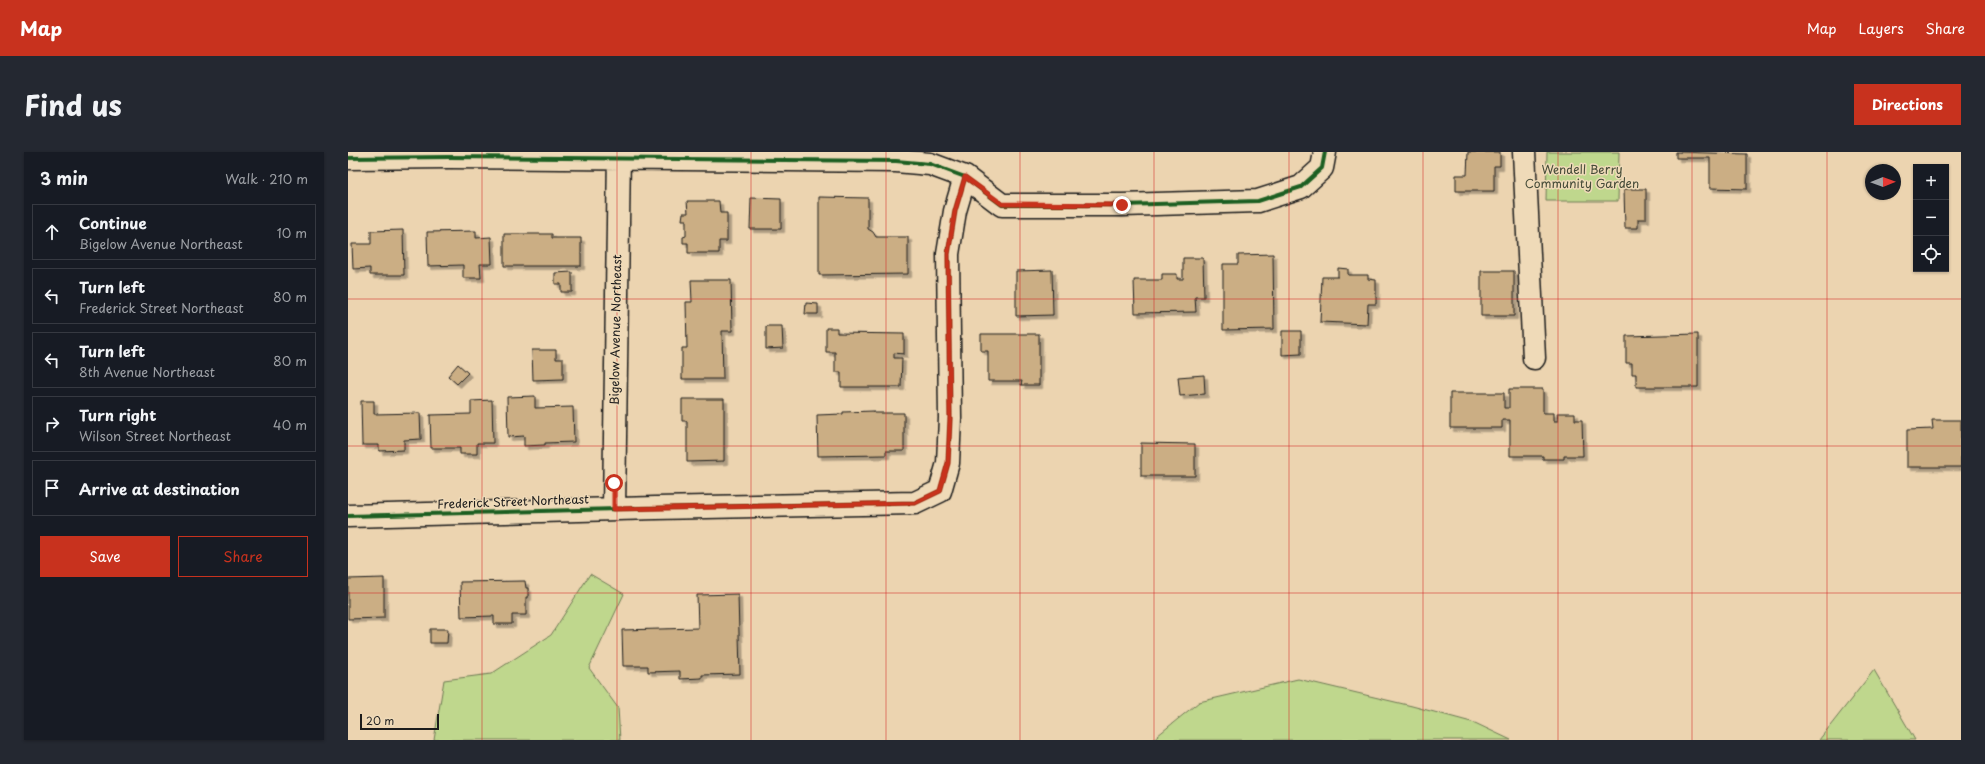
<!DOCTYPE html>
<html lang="en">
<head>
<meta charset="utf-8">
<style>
	:root { --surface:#171b24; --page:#242831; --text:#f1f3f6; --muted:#9ea1a6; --line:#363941; --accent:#c8321e }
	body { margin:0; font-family:"Playpen Sans",sans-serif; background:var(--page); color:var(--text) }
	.controls { position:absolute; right:12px; top:12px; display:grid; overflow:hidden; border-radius:0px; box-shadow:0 1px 3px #0004 }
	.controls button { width:36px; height:36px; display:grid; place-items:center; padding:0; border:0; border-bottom:1px solid var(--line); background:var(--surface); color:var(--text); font:20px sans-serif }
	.compass { position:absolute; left:1517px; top:12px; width:36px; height:36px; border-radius:50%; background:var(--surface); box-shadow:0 1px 3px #0004; rotate:89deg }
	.scale { position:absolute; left:12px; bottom:10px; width:79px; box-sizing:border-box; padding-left:4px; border:2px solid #1c1c1c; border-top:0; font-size:11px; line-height:14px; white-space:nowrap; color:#1c1c1c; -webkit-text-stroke:3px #efdab8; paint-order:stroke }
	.stop { position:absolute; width:12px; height:12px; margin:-9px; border:3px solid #c8321e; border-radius:50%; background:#fff }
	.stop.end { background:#c8321e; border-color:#fff; box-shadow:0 1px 4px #0008 }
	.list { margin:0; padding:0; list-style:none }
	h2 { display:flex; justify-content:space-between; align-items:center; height:52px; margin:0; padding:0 16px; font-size:17px }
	h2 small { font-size:13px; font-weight:400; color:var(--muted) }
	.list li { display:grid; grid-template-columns:26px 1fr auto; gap:12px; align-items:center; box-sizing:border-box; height:56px; margin:0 8px 8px; padding:0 8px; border:1px solid var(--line); border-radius:0px }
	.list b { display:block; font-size:15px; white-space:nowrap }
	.list p { margin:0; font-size:13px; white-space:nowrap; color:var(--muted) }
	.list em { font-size:13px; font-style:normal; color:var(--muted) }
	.actions { display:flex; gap:8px; padding:12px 16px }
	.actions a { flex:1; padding:9px 0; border:1px solid var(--accent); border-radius:0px; text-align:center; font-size:14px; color:var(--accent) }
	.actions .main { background:var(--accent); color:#fff }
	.icon { flex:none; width:22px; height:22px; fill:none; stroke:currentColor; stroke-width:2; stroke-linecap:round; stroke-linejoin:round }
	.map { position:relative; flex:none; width:1613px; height:588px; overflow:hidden; border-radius:0px }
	header { display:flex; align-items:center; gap:24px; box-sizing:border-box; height:56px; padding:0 20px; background:var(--accent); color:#fff }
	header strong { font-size:19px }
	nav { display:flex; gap:22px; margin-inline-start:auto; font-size:14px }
	.intro { display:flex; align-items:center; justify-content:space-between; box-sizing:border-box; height:96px; padding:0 24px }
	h1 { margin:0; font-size:28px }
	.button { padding:10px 18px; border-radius:0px; background:var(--accent); color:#fff; font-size:14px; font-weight:700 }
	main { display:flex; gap:24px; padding:0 24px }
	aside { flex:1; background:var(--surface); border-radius:0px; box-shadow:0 1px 3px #0004 }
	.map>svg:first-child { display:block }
</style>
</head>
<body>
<header>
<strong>Map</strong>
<nav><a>Map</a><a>Layers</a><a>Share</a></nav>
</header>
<div class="intro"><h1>Find us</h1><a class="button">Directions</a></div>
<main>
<aside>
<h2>3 min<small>Walk · 210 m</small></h2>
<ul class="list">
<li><svg class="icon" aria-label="ahead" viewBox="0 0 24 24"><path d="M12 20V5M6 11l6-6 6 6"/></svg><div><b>Continue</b><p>Bigelow Avenue Northeast</p></div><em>10 m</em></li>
<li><svg class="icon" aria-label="left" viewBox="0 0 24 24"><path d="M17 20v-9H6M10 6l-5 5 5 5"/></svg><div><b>Turn left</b><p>Frederick Street Northeast</p></div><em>80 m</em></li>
<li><svg class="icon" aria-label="left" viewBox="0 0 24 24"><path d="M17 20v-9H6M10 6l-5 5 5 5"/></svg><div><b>Turn left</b><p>8th Avenue Northeast</p></div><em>80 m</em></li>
<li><svg class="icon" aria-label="right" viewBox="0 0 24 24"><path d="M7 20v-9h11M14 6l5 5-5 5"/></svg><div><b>Turn right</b><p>Wilson Street Northeast</p></div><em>40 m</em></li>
<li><svg class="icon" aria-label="arrive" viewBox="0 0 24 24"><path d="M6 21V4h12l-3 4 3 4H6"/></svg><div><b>Arrive at destination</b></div></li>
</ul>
<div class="actions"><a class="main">Save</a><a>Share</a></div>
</aside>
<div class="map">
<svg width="1613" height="588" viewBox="0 0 1613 588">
	<defs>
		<filter id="shadow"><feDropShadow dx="3.5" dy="3.5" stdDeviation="0" flood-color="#0004"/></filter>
	</defs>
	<rect width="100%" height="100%" fill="#ecd4b0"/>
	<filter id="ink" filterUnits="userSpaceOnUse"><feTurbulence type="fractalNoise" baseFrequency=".025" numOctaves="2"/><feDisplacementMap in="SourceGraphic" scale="8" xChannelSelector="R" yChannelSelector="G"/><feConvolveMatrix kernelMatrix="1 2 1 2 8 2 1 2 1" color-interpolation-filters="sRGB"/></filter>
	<g filter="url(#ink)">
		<path fill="#bfd78d" stroke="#6e7a54" d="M1199 0H1271L1270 49H1198Z
			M242 422 276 442 241 516 270 556 272 588H86L96 528 143 522 203 483Z
			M1526 518 1567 588H1471Z
			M950 527 1064 554 1127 571 1163 588H804L851 550Z"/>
		<path fill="#cbae84" stroke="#1c1c1c" filter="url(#shadow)" d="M1120 0H1152V14H1146V39H1108V23H1119Z
			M1328 0 1399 2V37L1362 36V6H1328Z
			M1276 37H1298V67H1290V76H1277Z
			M471 45 520 46V77L525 80 528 85H560V122L471 123Z
			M403 46 433 47V77H402Z
			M339 49H371L372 61H379V89H371V101H340V91H335V85L338 84V68H334L335 61H340Z
			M55 78 56 123H22V116L5 117 4 92H23V79Z
			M128 79V86L143 85 144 112H132L133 126H115V113L80 114 79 80Z
			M156 82H204V86H233V114H156Z
			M925 102 926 177 875 178V112H890V103Z
			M835 106H855L856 145H847L848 160 787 161 786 128H814V122H829V127H835Z
			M990 116 1000 117V123H1020V127L1028 128V152H1020L1019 172 972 170 974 125H990Z
			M704 118 705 163 668 164V119Z
			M1133 119H1166V164H1133Z
			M224 120V140H213V132H207V121Z
			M343 128H383L384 179H374L375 227H334V196H339L338 150H344Z
			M458 151 470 152V162H457Z
			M418 174H434L435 196 418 197Z
			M478 176H489V181L556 182V202L546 201V206H554L553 235H493V220H487V200H478Z
			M934 179H953V202L934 203Z
			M633 182H691V233H673L674 229H640V199H633Z
			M1350 182V235H1288V222H1284V211H1278V184Z
			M184 198H208V207H215V227L185 228Z
			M110 212 120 221 109 232 100 224Z
			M856 223 857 242 832 244 830 225Z
			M1161 237H1195V261H1206V269H1210L1209 261H1227V268H1234L1235 304H1216V307H1195V304H1162V268H1154V276H1102V241H1156V256H1161Z
			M187 244V256L225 255 226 290 197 291V293L176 294V284L160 285 159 245Z
			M334 247H376V309L339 310V269H334Z
			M144 248 145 291H129V302H112V296H83L82 263 123 262V249Z
			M13 249H26V262L72 261 73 287 56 288V298L31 299V293H14Z
			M526 259V261H556V299H538V303L470 304 469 263 495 262V260Z
			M1584 268H1613V315H1559V278L1585 277Z
			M793 291 847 292V324H793Z
			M36 426V466L0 467V427Z
			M177 429 178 436H180V445H178V463H164V472H146V464L113 465 112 430Z
			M390 442 392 522 354 523V526L332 527V519L300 520V514H275L274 478 350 476 349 443Z
			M82 477H100L99 491H82Z"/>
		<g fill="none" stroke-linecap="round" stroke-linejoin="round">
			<defs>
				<path id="minor" d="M1176 0 1186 206
					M0 6 101 5 548 9 582 12 617 25 654 53H774L910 49 953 35 974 16 977 0
					M266 357 271 0
					M0 364 308 356 567 351 592 339 600 311 602 266 600 102 607 59 617 25"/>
			</defs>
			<use href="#minor" stroke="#1c1c1c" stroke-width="25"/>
			<use href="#minor" stroke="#efdab8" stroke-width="22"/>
			<defs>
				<path id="cycleway" d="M0 6 101 5 548 9 582 12 617 25 654 53H774L910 49 953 35 974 16 977 0
					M0 364 308 356 567 351 592 339 600 311 602 266 600 102 607 59 617 25"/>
			</defs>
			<use href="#cycleway" stroke="#efdab8" stroke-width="6"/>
			<use href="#cycleway" stroke="#1b5e20" stroke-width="4"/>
		</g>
	</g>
	<g fill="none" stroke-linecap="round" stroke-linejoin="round" filter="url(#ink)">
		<path stroke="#c8321e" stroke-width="5" d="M266 331V357L567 351 592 339 600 311 602 266 600 102 607 59 617 25 654 52 774 53"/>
	</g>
	<path fill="none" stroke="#d62828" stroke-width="1" stroke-opacity="0.55" d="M134 0V588M269 0V588M403 0V588M538 0V588M672 0V588M806 0V588M941 0V588M1075 0V588M1210 0V588M1344 0V588M1479 0V588M0 147H1613M0 294H1613M0 441H1613"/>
	<g text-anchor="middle" stroke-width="3" stroke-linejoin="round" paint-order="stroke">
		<g font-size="12" fill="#454b38" stroke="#efdab8">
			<text x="1234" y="22">Wendell Berry<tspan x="1234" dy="14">Community Garden</tspan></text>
		</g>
		<g font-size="12" fill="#1c1c1c" stroke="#efdab8">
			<text transform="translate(268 178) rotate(-89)" y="4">Bigelow Avenue Northeast</text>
			<text transform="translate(165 350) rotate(-2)" y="4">Frederick Street Northeast</text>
		</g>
	</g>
</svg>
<div class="controls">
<button>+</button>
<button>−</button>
<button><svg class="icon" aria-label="locate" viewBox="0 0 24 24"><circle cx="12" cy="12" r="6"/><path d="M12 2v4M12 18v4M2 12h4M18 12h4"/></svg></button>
</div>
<svg class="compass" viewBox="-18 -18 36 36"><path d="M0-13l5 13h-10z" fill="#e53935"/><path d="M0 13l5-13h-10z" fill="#9ea1a6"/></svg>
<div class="scale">20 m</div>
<div class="stop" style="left:266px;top:331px"></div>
<div class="stop end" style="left:774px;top:53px"></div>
</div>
</main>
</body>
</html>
